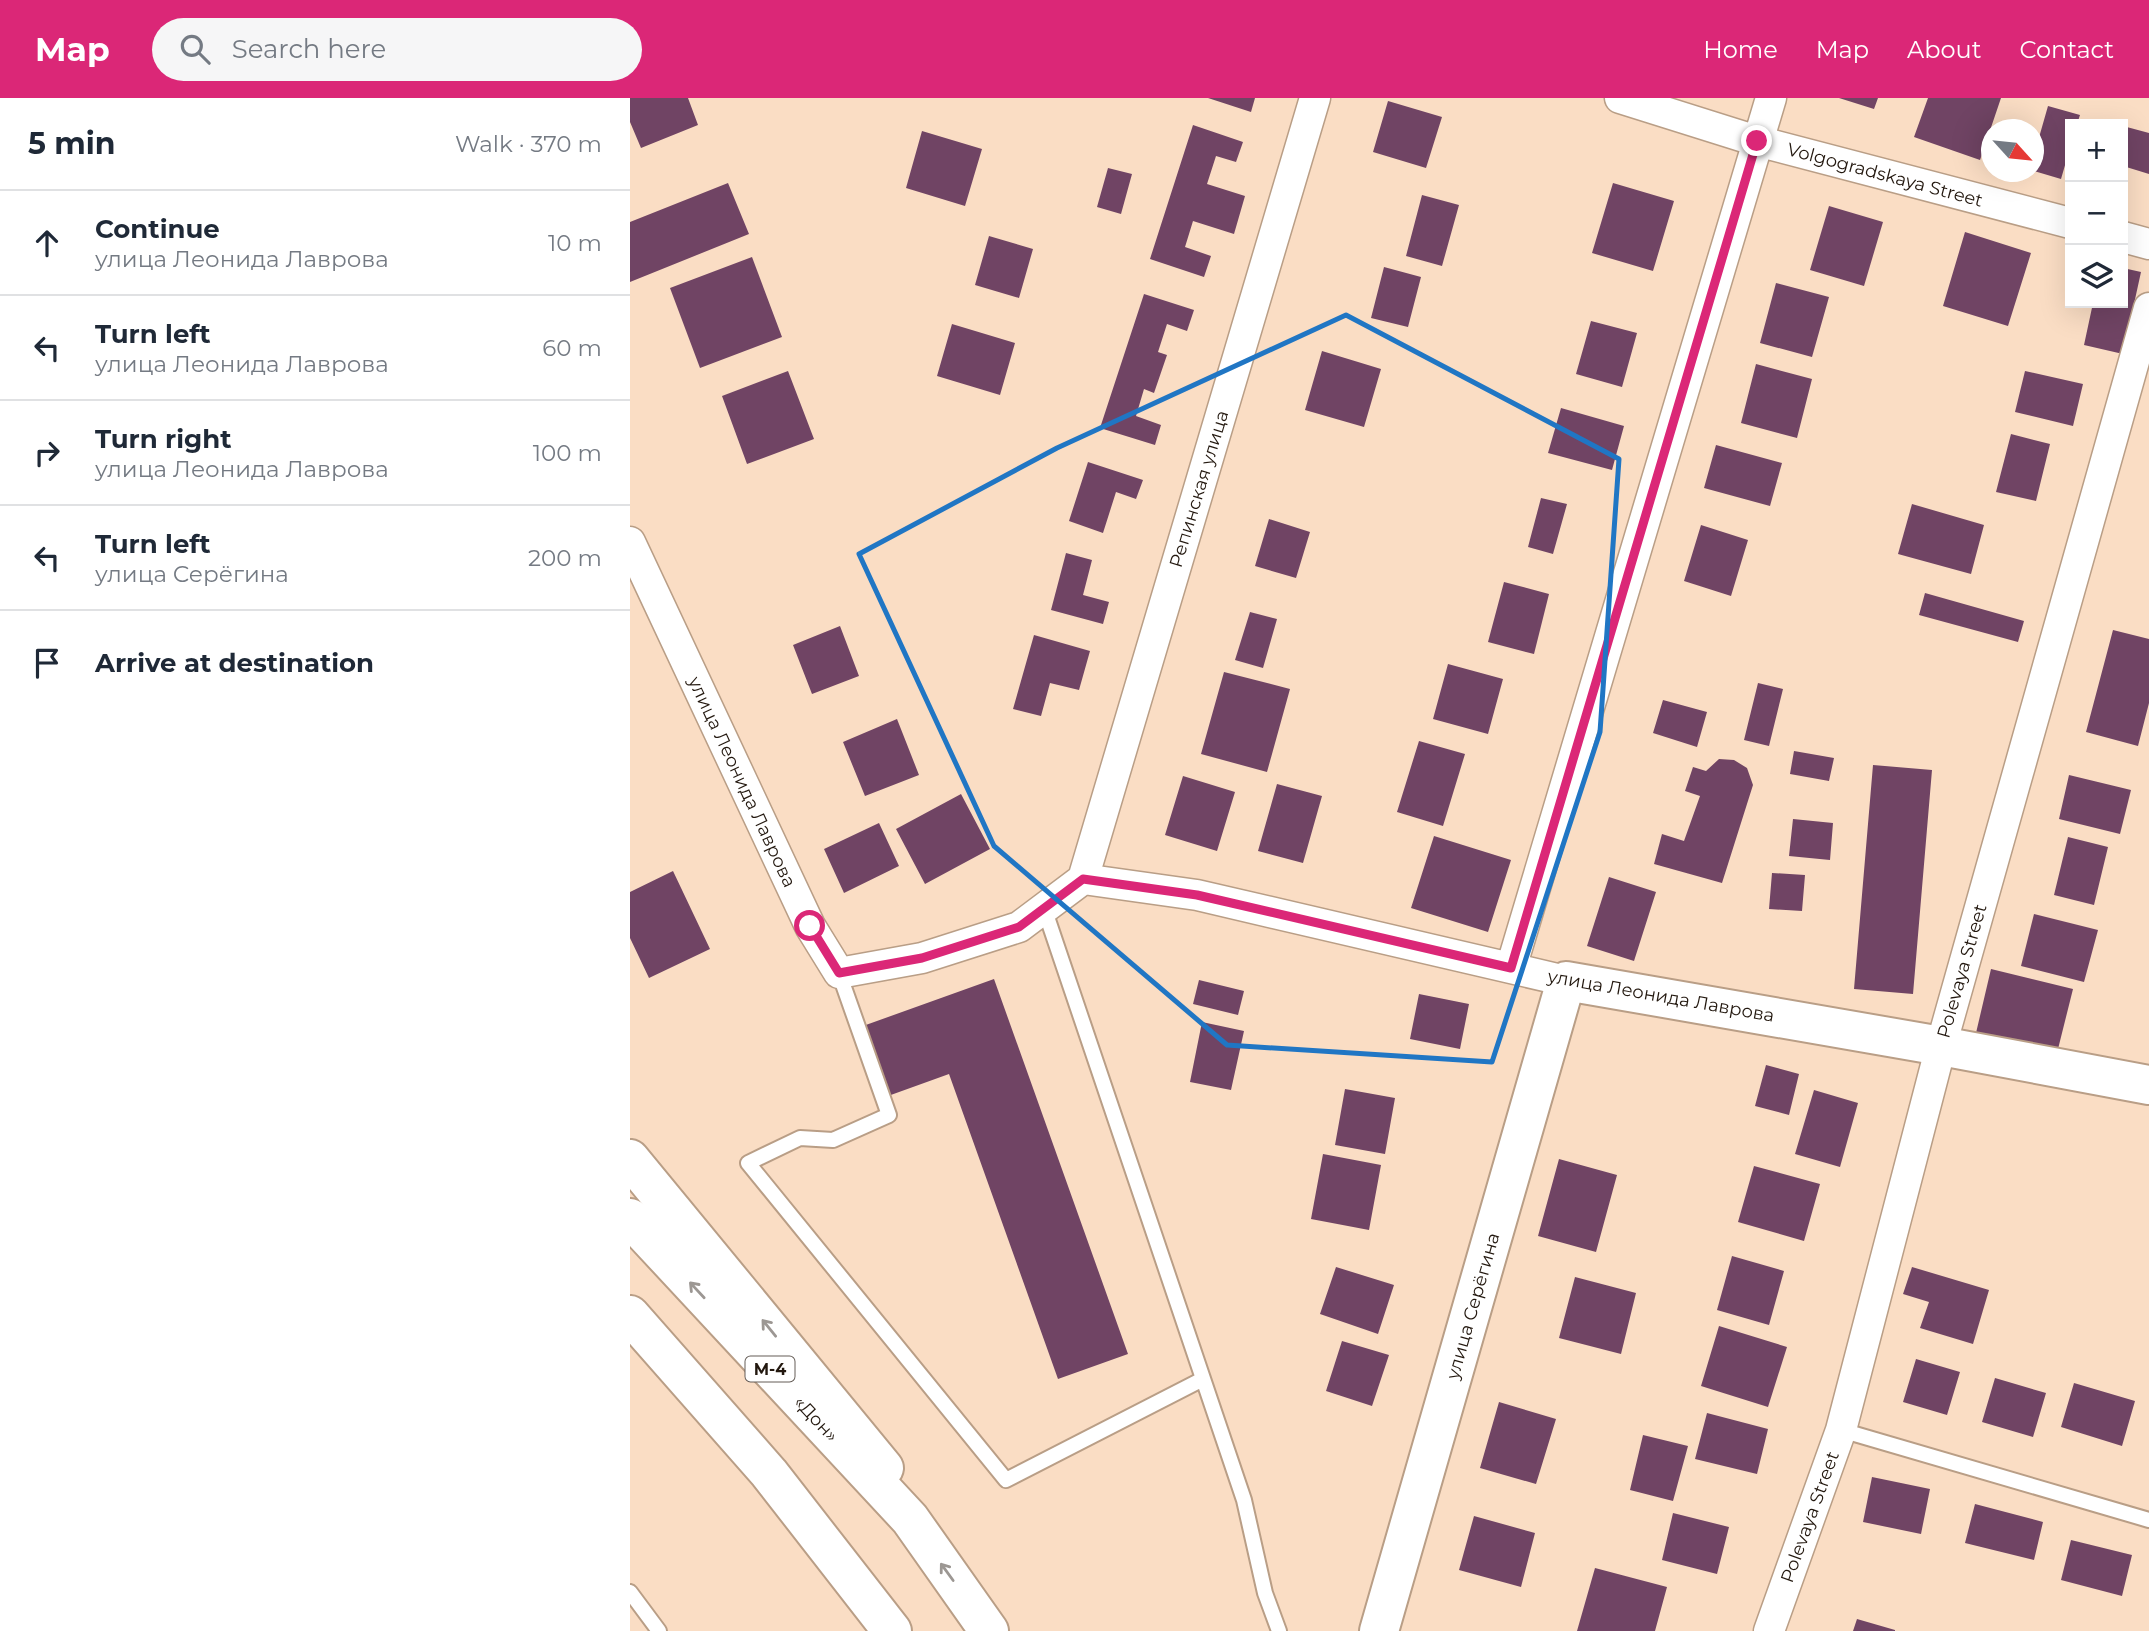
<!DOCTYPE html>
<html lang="en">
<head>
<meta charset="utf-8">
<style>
	:root { --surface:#fff; --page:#f6f6f7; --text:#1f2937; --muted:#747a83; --line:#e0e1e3; --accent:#db2777 }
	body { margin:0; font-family:Montserrat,sans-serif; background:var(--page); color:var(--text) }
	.controls { position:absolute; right:21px; top:21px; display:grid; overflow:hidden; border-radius:0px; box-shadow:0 7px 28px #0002 }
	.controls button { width:63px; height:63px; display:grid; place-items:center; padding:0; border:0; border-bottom:2px solid var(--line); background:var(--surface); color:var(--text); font:35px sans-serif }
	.compass { position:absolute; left:1351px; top:21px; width:63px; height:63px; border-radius:50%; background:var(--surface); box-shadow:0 7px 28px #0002; rotate:117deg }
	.stop { position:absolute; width:21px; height:21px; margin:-16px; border:5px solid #db2777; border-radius:50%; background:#fff }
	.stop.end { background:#db2777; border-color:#fff; box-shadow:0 2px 7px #0008 }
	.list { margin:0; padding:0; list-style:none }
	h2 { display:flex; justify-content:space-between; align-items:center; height:91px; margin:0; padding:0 28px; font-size:30px }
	h2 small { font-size:23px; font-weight:400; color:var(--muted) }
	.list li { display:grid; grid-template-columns:46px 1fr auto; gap:21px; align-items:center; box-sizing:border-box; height:105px; padding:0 28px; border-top:2px solid var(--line) }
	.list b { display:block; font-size:26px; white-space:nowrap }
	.list p { margin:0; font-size:23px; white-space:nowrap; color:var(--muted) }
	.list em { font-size:23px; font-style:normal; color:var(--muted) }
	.icon { flex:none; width:38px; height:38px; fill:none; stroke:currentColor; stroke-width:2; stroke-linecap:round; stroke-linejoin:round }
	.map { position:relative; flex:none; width:1519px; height:1533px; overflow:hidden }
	header { display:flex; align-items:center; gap:42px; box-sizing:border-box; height:98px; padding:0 35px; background:var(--accent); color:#fff }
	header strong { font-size:33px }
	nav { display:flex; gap:38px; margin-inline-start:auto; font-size:24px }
	.search { width:490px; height:63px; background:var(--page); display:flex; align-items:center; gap:18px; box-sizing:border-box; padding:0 24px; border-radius:38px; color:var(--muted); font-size:26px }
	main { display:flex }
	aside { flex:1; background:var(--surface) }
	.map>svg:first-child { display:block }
</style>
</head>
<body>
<header>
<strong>Map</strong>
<div class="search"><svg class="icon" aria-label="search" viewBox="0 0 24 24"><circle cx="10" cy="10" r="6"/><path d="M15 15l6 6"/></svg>Search here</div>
<nav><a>Home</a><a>Map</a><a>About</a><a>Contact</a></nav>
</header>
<main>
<aside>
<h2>5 min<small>Walk · 370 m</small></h2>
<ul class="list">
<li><svg class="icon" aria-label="ahead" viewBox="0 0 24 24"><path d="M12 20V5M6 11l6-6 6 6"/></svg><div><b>Continue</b><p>улица Леонида Лаврова</p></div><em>10 m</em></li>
<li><svg class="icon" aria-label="left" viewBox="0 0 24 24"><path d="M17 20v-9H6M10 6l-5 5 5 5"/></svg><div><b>Turn left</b><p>улица Леонида Лаврова</p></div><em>60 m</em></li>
<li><svg class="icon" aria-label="right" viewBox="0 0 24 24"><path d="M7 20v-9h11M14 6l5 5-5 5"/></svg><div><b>Turn right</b><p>улица Леонида Лаврова</p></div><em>100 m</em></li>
<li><svg class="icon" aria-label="left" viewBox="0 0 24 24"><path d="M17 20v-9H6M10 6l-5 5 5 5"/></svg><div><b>Turn left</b><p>улица Серёгина</p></div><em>200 m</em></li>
<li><svg class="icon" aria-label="arrive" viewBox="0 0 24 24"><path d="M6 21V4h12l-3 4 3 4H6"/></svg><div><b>Arrive at destination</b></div></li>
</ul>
</aside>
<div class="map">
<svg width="1519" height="1533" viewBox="0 0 1519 1533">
	<rect width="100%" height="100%" fill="#faddc4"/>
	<path fill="#704464" d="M0 0H58L68 27 11 50 0 24Z
		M578 0H625L621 14Z
		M1209 0H1248L1244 11Z
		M1298 0H1371L1350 62 1284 39Z
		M758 3 812 19 796 70 743 54Z
		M1418 8 1450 17 1447 26H1440V50L1431 81 1404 73V57Z
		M563 27 613 44 606 64 586 58 577 86 615 98 604 136 563 123 555 149 581 158 574 179 520 161Z
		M1493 28 1519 35V76L1493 68Z
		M292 33 352 51 335 108 276 90Z
		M478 70 502 76 491 116 467 109Z
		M98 85 119 136 0 184V124Z
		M983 85 1044 103 1023 173 962 155Z
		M792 97 829 107 812 168 776 158Z
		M1199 108 1253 124 1234 188 1180 172Z
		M1335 134 1401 155 1378 228 1313 208Z
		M359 138 403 151 389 200 345 187Z
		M122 159 152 239 70 270 40 190Z
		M754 169 791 179 778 229 741 220Z
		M1493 170 1511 174 1493 256 1454 247 1463 205H1493Z
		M1146 185 1199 199 1182 259 1130 245Z
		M514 196 564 212 557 233 537 226 528 254 537 257 524 295 514 291 506 318 531 327 525 347 470 330Z
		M961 223 1007 235 992 289 946 276Z
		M322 226 385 245 370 297 307 278Z
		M692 253 751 271 734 329 675 312Z
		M1126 266 1182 281 1167 340 1111 325Z
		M158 273 184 341 117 366 92 298Z
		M1395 273 1453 286 1443 328 1385 314Z
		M931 310 994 328 982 372 918 355Z
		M1381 336 1420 346 1406 403 1366 394Z
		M1086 347 1152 365 1140 408 1074 390Z
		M458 364 513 382 506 401 486 394 473 435 439 423Z
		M911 400 937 406 923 456 898 449Z
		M1282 406 1354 427 1341 476 1268 456Z
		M639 421 680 434 666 480 625 468Z
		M1071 427 1118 442 1101 498 1054 483Z
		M436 455 462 462 453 497 479 504 473 526 421 512Z
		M874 484 919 496 904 556 858 544Z
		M1295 495 1394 523 1388 544 1289 517Z
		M620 514 647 521 633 570 605 562Z
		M210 528 229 578 182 596 163 547Z
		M1483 532 1519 541V605L1508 648 1456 634Z
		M404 537 460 553 449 592 420 585 411 618 383 611Z
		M818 566 873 581 858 636 803 621Z
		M594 574 660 591 637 674 571 656Z
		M1128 585 1153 591 1139 648 1114 642Z
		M1033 602 1077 614 1067 649 1023 635Z
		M267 621 289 677 235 698 213 644Z
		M789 643 835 656 813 728 767 714Z
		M1164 653 1204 660 1199 683 1160 676Z
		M1089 661 1104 662 1117 670 1123 687 1092 785 1024 766 1032 736 1054 743 1070 698 1055 693 1063 669 1076 673Z
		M1243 667 1302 672 1283 896 1224 891Z
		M1439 677 1501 692 1490 736 1429 721Z
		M553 678 605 694 587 753 535 737Z
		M647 686 692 698 673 765 628 753Z
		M331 696 360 751 295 786 266 731Z
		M1163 721 1203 725 1200 762 1159 758Z
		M249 725 269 768 214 795 194 751Z
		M804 738 881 762 858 834 781 810Z
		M1438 739 1478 749 1464 807 1424 797Z
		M43 773 80 851 19 880 0 840V794Z
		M1142 775 1175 777 1172 813 1139 811Z
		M979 779 1026 794 1004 863 957 848Z
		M1404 816 1468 832 1454 884 1391 868Z
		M1361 871 1443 891 1427 955 1346 935Z
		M364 881 498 1256 428 1281 319 976 258 998 233 928Z
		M569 882 614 893 608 917 563 906Z
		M789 896 839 906 830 951 780 941Z
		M572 924 614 933 601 992 560 984Z
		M1136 967 1169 976 1159 1017 1125 1008Z
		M715 991 765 1000 755 1056 705 1047Z
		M1184 992 1228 1005 1210 1069 1165 1056Z
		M693 1056 751 1067 739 1132 681 1121Z
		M929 1061 987 1077 966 1154 908 1138Z
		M1124 1068 1190 1086 1174 1143 1108 1124Z
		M1102 1158 1154 1173 1139 1227 1087 1212Z
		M706 1169 764 1187 748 1236 690 1216Z
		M1282 1169 1359 1192 1343 1246 1290 1230 1299 1204 1273 1196Z
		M945 1179 1006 1195 991 1256 929 1240Z
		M1089 1228 1157 1249 1138 1309 1071 1288Z
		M712 1243 759 1257 742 1308 696 1293Z
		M1286 1261 1330 1274 1317 1317 1273 1304Z
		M1365 1280 1416 1295 1403 1339 1352 1324Z
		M1444 1285 1505 1303 1492 1348 1431 1329Z
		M869 1304 926 1321 906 1386 850 1370Z
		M1077 1315 1138 1331 1127 1376 1065 1361Z
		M1013 1337 1058 1348 1043 1403 1000 1392Z
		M1242 1379 1300 1391 1291 1436 1233 1424Z
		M1345 1406 1413 1424 1404 1462 1335 1445Z
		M1043 1415 1099 1429 1087 1476 1032 1462Z
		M844 1418 905 1435 891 1489 829 1472Z
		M1441 1442 1502 1457 1492 1498 1431 1482Z
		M965 1470 1037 1489 1025 1533H947Z
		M1227 1521 1265 1532V1533H1223Z"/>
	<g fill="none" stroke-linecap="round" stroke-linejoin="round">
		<defs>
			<path id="lane" d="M414 810 614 1402 635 1495 649 1533
				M209 875 259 1017 203 1042 170 1040 118 1065 376 1382 573 1281
				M1211 1332 1519 1422
				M0 1494 29 1533"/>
			<path id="street" d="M990 0 1127 43 1440 125
				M1493 139 1519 146
				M0 444 180 828 209 875 292 860 389 829 453 781 567 797 936 883
				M453 781 685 0
				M881 870 1141 0
				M1139 1533 1211 1332 1311 948 1519 210"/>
			<path id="secondary" d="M749 1533 936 883 1311 948 1519 987"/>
			<path id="primary" d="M0 1061 254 1370"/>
			<path id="highway" d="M0 1120 280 1421 359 1533
				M0 1217 139 1375 262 1533"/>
		</defs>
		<use href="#lane" stroke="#b99e86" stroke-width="18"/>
		<use href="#street" stroke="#b99e86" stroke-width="33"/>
		<use href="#secondary" stroke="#b99e86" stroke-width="42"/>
		<use href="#primary" stroke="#b99e86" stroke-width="42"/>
		<use href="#highway" stroke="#b99e86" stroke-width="42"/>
		<use href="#lane" stroke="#fff" stroke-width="14"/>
		<use href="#street" stroke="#fff" stroke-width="30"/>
		<use href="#secondary" stroke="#fff" stroke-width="38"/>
		<use href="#primary" stroke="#fff" stroke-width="38"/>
		<use href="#highway" stroke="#fff" stroke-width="38"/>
	</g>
	<defs><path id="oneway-shaft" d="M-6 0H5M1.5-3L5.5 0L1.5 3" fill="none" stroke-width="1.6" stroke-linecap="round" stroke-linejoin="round" transform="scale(1.75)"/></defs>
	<g stroke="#9c9793">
		<use href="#oneway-shaft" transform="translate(67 1192) rotate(-133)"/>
		<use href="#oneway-shaft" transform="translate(139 1230) rotate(-129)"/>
		<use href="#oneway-shaft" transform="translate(317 1474) rotate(-126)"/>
	</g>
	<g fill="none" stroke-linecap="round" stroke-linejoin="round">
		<path stroke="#db2777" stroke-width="9" d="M180 828 209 875 292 860 389 829 453 781 567 797 881 870 1127 43"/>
	</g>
	<path fill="none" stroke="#2076c4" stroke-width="5" stroke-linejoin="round" d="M716 217 989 361 970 634 862 964 597 947 364 748 229 456 427 350Z"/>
	<g text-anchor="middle" stroke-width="7" stroke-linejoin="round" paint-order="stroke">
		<rect fill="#fff" stroke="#655d57" stroke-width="2" x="115.5" y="1258.5" width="49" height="25" rx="5"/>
		<g font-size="16" font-weight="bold" fill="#23180f">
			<text x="140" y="1277">М-4</text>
		</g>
		<g font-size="18" fill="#23180f" stroke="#fff">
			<text transform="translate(1255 77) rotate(15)" y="6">Volgogradskaya Street</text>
			<text transform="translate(569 391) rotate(-73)" y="6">Репинская улица</text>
			<text transform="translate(112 684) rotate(65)" y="6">улица Леонида Лаврова</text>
			<text transform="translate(1332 873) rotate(-74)" y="6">Polevaya Street</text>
			<text transform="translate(1031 898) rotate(10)" y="6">улица Леонида Лаврова</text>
			<text transform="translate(843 1208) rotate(-74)" y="6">улица Серёгина</text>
			<text transform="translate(186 1321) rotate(47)" y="6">«Дон»</text>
			<text transform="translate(1180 1419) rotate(-70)" y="6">Polevaya Street</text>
		</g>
	</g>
</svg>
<div class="controls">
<button>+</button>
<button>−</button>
<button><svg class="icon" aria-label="layers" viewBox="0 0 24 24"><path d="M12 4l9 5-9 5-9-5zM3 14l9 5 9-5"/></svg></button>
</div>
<svg class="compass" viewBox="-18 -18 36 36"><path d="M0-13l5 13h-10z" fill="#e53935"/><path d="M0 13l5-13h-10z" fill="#747a83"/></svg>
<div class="stop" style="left:180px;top:828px"></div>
<div class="stop end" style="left:1127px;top:43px"></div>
</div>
</main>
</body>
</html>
